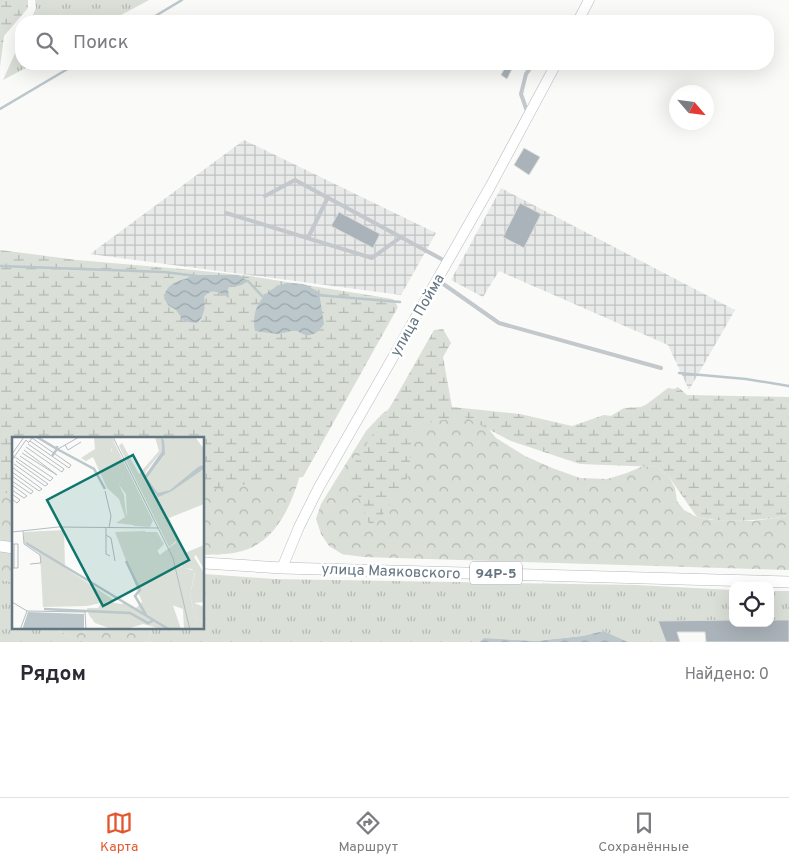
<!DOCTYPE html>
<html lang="ru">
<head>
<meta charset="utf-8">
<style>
	:root { --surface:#fff; --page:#f7f7f7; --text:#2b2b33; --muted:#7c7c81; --line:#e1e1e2; --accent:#e4572e }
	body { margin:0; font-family:Overpass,sans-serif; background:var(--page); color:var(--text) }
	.controls { position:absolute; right:15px; bottom:15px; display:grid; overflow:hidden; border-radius:10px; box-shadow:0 5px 20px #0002 }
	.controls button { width:45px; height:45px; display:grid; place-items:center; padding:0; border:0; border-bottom:1px solid var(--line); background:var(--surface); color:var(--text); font:25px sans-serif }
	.compass { position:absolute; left:669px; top:85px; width:45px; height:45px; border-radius:50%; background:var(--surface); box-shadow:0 5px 20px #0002; rotate:118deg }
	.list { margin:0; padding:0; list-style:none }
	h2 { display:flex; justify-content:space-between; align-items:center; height:65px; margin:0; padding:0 20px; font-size:21px }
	h2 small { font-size:16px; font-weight:400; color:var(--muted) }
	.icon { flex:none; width:28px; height:28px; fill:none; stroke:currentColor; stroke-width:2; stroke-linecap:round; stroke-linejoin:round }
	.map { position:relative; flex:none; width:789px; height:642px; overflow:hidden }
	.search { position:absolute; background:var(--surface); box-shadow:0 5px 20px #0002; left:15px; right:15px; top:15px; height:55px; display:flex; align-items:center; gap:12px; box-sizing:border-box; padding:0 18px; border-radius:20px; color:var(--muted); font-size:19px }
	.sheet { height:155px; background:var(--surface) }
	nav { display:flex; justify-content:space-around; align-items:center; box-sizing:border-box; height:70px; border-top:1px solid var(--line); background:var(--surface); font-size:14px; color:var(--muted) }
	nav a { display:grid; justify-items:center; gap:2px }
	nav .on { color:var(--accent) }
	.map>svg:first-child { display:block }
</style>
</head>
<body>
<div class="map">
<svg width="789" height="642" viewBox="0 0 789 642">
	<defs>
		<pattern id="industrial-grid" width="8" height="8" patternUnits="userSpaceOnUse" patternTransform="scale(1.25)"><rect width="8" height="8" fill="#e8e9e9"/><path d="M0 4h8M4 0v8" fill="none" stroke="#c0c1c2"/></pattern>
		<pattern id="grass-tufts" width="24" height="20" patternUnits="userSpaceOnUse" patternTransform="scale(1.25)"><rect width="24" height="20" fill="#dadfd7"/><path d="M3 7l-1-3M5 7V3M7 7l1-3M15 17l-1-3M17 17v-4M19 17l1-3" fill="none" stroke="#b4b9b4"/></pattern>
		<pattern id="forest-crowns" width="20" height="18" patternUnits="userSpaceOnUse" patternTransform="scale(1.25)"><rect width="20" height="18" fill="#dadfd7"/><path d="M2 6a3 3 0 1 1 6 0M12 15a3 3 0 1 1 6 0" fill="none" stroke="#b4b9b4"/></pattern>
		<pattern id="wetland-marsh" width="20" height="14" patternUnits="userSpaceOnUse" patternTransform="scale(1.25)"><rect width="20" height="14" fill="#dadfd7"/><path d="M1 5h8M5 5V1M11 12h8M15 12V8" fill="none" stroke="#b4b9b4"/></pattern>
		<pattern id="water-waves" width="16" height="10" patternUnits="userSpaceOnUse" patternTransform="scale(1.25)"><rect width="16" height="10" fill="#bbc7cb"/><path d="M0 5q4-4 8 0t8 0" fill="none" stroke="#9ca6aa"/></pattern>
	</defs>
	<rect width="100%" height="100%" fill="#fafaf8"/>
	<path fill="url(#industrial-grid)" d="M244 140 436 233 401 295 90 254Z
		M501 188 735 310 689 390 668 345 499 271 483 297 451 280Z"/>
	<path fill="url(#grass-tufts)" d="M35 0H149L110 21H30L36 8Z
		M21 40V64H33L3 80Z
		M204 574 274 579 636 585 733 590V620L658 622 666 642H628L604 631 582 636 536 641 484 638 479 642H146L150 637 151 628H204Z
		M0 580 14 582V628H55L71 637 89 642H0Z
		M770 591H789V620H770Z"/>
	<path fill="url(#forest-crowns)" d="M416 401 482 421 496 438 525 456 552 468 580 478 607 479 627 473 643 466 658 467 669 477 675 488 677 501 684 510 697 517 711 520 753 521 789 516V570L363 557 342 554 329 546 321 534 316 519 321 504 366 431 383 413 400 403Z
		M0 404 14 438V582L0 580Z
		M168 410 300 475C291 507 274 545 238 552 227 555 215 554 204 555V438H142Z
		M55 628H151L150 637 146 642H86L71 637Z"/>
	<path fill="url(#wetland-marsh)" d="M0 0H28V8L4 36 0 67Z
		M0 250 77 260 193 270 250 276 393 299 398 307 303 477 204 490V438H14V497L0 490Z
		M443 329 451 343 443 357 452 407 520 414 572 426 604 415 611 416 624 408 641 407 647 404 668 388 674 389 678 387 687 395 789 397V516C759 520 727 524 697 517L669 477 658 467 580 464 511 441 463 416 412 426 409 475 372 531 349 472 393 402 434 330Z"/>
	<path fill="url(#water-waves)" d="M194 275H238L248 281C241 286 238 287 230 285L228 289 229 298C220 293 212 287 204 297 206 305 204 317 197 323L188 322 183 320 176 310 168 305 164 298C167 280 182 282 194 275Z
		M287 283 304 284 319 292 324 324C320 330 313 337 305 335 302 334 299 332 296 330L278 334 255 331C250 308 265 288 287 283Z
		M604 631 628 642H479L484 638 536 641 582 636Z"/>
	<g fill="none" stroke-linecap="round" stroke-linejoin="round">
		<path stroke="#bbc7cb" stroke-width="2.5" d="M147 21 182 0
			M0 109 76 64
			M0 266 164 272 197 276
			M245 281H248L263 297 265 296
			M317 295 400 302
			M679 373 746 379 789 386"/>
	</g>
	<path fill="#aab3b9" stroke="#dcdcda" d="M507 64 513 67 507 79 501 75Z
		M524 148 540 157 529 175 514 165Z
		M520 203 541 214 524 248 503 237Z
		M339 212 380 234 373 248 331 226Z
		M733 620V623H770V620H789V642H706L705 632H677L680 642H666L658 621Z"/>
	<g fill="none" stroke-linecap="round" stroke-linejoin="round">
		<defs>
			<path id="secondary" d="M578 21 589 0
				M282 568 299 527 319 487 490 187 556 64"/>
			<path id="primary" d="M0 546 14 548
				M204 563 282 568 789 582"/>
		</defs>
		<use href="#secondary" stroke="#b3babf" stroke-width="11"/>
		<use href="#primary" stroke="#b5babe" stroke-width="12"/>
		<path stroke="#c3c8cc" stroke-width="4" d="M528 114 521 94 526 74 533 64
			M265 196 295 180 447 262
			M226 213 372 258 401 237
			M308 238 328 197
			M439 281 499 323 661 368"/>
		<use href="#secondary" stroke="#fff" stroke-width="10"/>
		<use href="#primary" stroke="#fff" stroke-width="11"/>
	</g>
	<g text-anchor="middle" stroke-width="5" stroke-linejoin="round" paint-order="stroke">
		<rect fill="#fff" stroke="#939fa8" stroke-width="1" x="470" y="561.5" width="52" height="23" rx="4"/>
		<g font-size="14" font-weight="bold" fill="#657683">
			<text x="496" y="578">94Р-5</text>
		</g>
		<g font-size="15" fill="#657683" stroke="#fff">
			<text transform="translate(417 315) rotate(-60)" y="5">улица Пойма</text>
			<text transform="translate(391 571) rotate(2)" y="5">улица Маяковского</text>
		</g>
	</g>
	<g transform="translate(12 437)">
		<rect width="192" height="192" fill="#fafaf8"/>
		<path d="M143 0H149L150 14 134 34 133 43 142 59 160 54 192 31V67L157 81 173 116 192 108V132L184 118 182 120 192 136V165L182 166 192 170V185L183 181 178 158 183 136 180 132 170 131 164 104 157 110 107 9 110 6 127 37 147 14ZM52 93 53 131 102 163 75 169 31 170 28 117 12 106V95Z" fill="#dadfd7"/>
		<path d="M150 0H183L192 12V26L158 53 147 57 135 41 152 19ZM102 5 141 84 138 90 123 89 115 85 114 57 107 48 111 39 101 22 99 8ZM133 95H145L152 107 141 118ZM166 104 171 114 169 130 183 134 178 158 183 181 192 185V192H172L171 172 160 168 144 121Z" fill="#dadfd7"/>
		<path d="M82 0H100L102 4 99 13 111 39 107 48 112 58 114 77 119 83 136 81 129 89 104 86 113 80 107 62 95 51 81 20 74 24 69 21 83 12ZM133 94 156 131 158 160 169 192H149L131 187 118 191H97L83 186 77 178 75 171H86L90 164 110 167 113 165 124 171 130 165 103 95Z" fill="#dadfd7"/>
		<path d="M149 0 152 3 153 17 135 41 146 56 158 53 186 30 192 27 193 31 160 54 146 60 132 40 150 14ZM16 175 72 177V192L10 193Z" fill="#bbc7cb"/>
		<path fill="none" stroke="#bbc7cb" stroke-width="2.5" d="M25 0 45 12V9M40 19 45 12 82 32 93 52M14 106 158 193M114 124 128 153 123 159 134 178M32 172 118 176 136 186 142 183"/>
		<path fill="none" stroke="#b5bdc2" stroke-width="1" d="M101 0 161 121 178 193M17 5 20 1 59 28 57 31 18 4M53 8 56 13 69 5M14 10 50 35 52 32 16 7M46 12 67 0M10 16 45 38 12 13M0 17 12 0M0 18 38 44 41 41 8 19M0 23 14 3 17 6M2 27 33 49 36 47 4 24M0 30 30 52 27 54 0 35M0 39 21 54 19 57 0 44M0 48 15 59 12 61 0 53M93 54 99 79 97 91M0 57 8 63 5 66 0 62M94 91V117L98 119M11 94 12 107 28 118 29 126 18 127M0 95 46 90 147 91M94 98 99 101 103 124M0 107H6V131H0M2 107V131M0 165 15 174 73 175 74 193M8 193 15 174"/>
		<path fill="#0f766e" fill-opacity="0.15" stroke="#0f766e" stroke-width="2.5" d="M121 18 177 123 91 169 35 63Z"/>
		<rect width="192" height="192" fill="none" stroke="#657683" stroke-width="2.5"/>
	</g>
</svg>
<div class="controls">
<button><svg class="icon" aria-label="locate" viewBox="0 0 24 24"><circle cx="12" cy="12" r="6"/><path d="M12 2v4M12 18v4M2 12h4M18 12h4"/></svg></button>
</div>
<svg class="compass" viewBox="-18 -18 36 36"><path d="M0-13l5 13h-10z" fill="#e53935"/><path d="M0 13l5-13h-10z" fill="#7c7c81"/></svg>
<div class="search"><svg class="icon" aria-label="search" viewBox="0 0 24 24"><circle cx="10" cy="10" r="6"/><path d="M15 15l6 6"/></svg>Поиск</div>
</div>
<section class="sheet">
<h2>Рядом<small>Найдено: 0</small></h2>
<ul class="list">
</ul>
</section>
<nav>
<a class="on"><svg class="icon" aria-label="map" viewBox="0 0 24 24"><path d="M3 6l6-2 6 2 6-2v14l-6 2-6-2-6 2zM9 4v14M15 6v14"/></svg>Карта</a>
<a><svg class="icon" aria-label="directions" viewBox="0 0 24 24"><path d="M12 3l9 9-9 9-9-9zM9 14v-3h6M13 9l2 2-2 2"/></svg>Маршрут</a>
<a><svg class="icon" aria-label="saved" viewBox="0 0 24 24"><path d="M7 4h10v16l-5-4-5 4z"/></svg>Сохранённые</a>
</nav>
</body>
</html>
